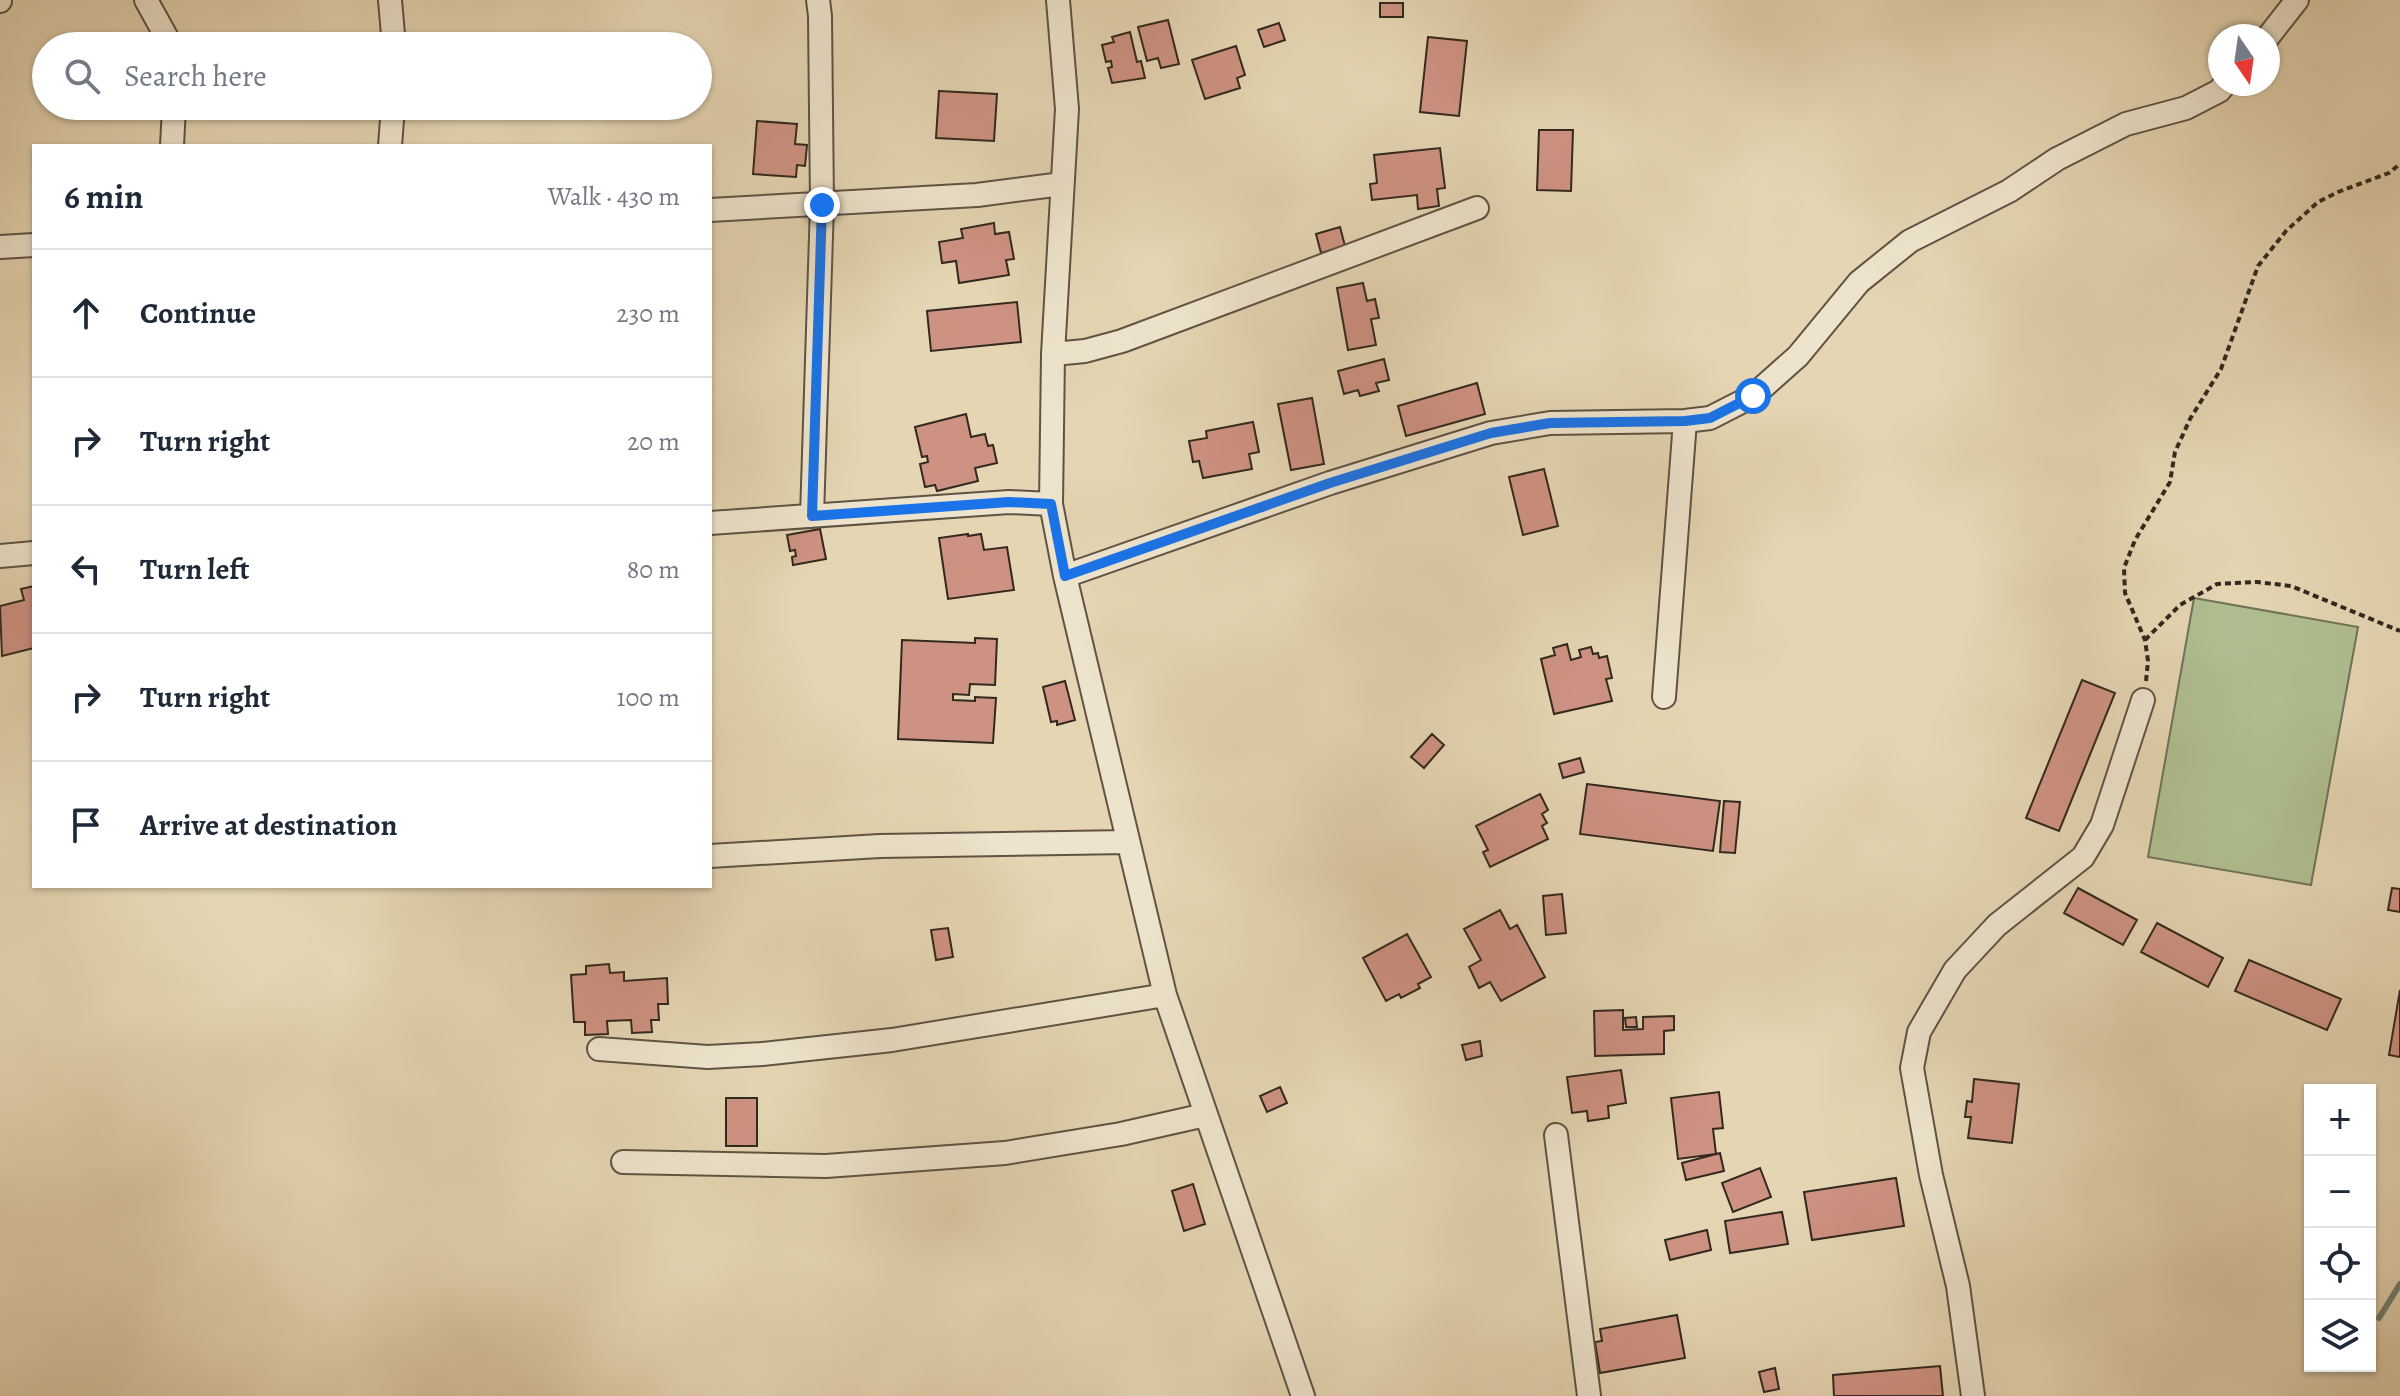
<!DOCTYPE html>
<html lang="en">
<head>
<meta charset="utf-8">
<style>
	:root { --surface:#fff; --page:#f2f2f3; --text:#1f2937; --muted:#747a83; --line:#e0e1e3 }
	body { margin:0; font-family:Alegreya,serif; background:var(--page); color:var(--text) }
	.controls { position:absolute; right:24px; bottom:24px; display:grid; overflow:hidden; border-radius:0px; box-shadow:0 2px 6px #0004 }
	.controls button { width:72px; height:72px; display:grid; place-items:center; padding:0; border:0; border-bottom:2px solid var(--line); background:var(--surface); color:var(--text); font:40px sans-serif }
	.compass { position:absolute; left:2208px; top:24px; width:72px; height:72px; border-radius:50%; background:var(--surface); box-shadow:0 2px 6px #0004; rotate:167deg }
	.stop { position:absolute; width:24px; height:24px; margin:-18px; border:6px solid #1a73e8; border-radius:50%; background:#fff }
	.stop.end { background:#1a73e8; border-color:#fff; box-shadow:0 2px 8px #0008 }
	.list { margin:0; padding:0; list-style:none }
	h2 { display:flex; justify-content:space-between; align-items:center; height:104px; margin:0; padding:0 32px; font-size:34px }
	h2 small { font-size:26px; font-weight:400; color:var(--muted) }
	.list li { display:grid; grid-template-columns:52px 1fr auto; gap:24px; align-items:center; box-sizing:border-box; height:128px; padding:0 32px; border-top:2px solid var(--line) }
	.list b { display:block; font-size:30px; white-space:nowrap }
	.list em { font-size:26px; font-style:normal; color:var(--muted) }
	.icon { flex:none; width:44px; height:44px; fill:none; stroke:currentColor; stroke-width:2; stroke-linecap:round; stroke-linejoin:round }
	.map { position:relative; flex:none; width:2400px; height:1396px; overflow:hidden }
	.search { position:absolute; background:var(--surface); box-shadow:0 2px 6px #0004; left:32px; top:32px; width:680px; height:88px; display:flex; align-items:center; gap:20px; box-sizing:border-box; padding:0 28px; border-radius:44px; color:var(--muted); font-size:30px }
	.panel { position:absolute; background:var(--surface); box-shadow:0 2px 6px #0004; left:32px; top:144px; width:680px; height:744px; border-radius:0px }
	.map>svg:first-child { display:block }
</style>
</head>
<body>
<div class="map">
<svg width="2400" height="1396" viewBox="0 0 2400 1396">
	<rect width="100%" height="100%" fill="#e5d5b2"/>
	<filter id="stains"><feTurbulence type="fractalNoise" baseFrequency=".0025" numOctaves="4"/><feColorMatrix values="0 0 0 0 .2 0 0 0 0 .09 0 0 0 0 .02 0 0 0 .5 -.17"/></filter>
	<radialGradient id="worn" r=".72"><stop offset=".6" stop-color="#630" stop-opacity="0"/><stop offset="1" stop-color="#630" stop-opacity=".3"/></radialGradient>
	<path fill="#afbe90" stroke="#707358" stroke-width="2" d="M2194 598 2358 627 2311 885 2148 857Z"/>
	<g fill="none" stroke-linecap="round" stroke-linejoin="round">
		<path stroke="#6f7f71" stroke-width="6" d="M2379 1318 2400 1284"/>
	</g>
	<path fill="#ce9282" stroke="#32281f" stroke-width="2" d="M1380 3H1403V17H1380Z
		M1168 20 1179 64 1161 68 1158 58 1147 61 1138 27Z
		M1279 23 1285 40 1264 47 1258 30Z
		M1130 32 1137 62 1141 61 1145 78 1112 83 1108 68 1112 67 1111 61 1106 62 1102 45 1114 42 1112 37Z
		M1428 37 1467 41 1459 116 1420 112Z
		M1236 46 1245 75 1237 78 1240 88 1205 99 1192 60Z
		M939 91 997 94 994 141 936 138Z
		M757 121 797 124 795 144 807 145 805 166 797 165 796 177 753 174Z
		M1539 130H1573L1571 191 1537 190Z
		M1440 148 1445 188 1437 189 1439 206 1418 209 1417 195 1372 200 1370 184 1377 183 1374 155Z
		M994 223 995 234 1009 232 1014 259 1006 260 1009 275 959 283 956 261 942 263 939 242 963 238 961 229Z
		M1340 227 1345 246 1321 253 1316 234Z
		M1363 283 1367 301 1375 299 1379 318 1371 319 1376 345 1348 350 1337 288Z
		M1017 302 1021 342 931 351 927 311Z
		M1384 359 1389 380 1376 383 1379 391 1360 396 1358 390 1344 394 1338 371Z
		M1477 383 1485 414 1406 436 1398 406Z
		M1312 398 1324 464 1291 470 1278 404Z
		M966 414 971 437 985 434 988 446 993 445 997 463 975 468 978 481 937 491 935 485 925 487 920 464 928 462 927 456 922 457 915 427Z
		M1253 422 1259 452 1249 454 1252 469 1203 478 1199 461 1193 462 1189 441 1207 438 1206 431Z
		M1544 469 1558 526 1523 535 1509 477Z
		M820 529 826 559 793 565 792 557 796 556 795 550 790 551 787 535Z
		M968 534V536L981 534 984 550 1007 547 1014 590 948 599 939 538Z
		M34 586V648L2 656 0 606 24 600 21 589Z
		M975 638 997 639 995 685 970 684 969 695 953 694V700L975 701V697L996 698 993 743 898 739 902 640 975 643Z
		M1567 644 1571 660 1581 657 1579 650 1591 647 1593 654 1598 653 1599 658 1607 656 1612 678 1606 679 1612 701 1554 714 1541 659 1555 655 1553 648Z
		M2082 680 2115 693 2059 831 2026 818Z
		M1065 681 1075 720 1057 725V721L1051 722 1043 687Z
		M1432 734 1444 745 1424 768 1411 757Z
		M1580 758 1584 772 1563 778 1559 764Z
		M1587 784 1720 801 1713 851 1580 834Z
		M1540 794 1548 810 1542 814 1547 823 1542 826 1548 839 1490 867 1483 852 1488 850 1476 826Z
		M1724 801 1740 802 1735 853 1720 852Z
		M2078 888 2137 920 2123 945 2064 913Z
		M2392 888 2400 889V912L2388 910Z
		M1562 894 1566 933 1546 935 1543 896Z
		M1500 910 1510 929 1517 925 1545 977 1501 1001 1490 982 1479 988 1469 967 1481 960 1464 929Z
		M2157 923 2223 958 2208 987 2141 952Z
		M948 928 953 957 936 960 931 930Z
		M1407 934 1431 977 1418 984 1420 988 1401 998 1399 994 1386 1001 1363 958Z
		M2249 960 2341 999 2327 1030 2235 991Z
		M609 964 610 973 624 972V981L667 978 668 1004H658L659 1020H651L652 1032 632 1033 631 1020 607 1021 608 1034 585 1035V1022H574L571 975 586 974V966Z
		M2400 990V1057L2389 1055Z
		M1623 1010V1030L1643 1029V1017L1674 1016V1030L1664 1031V1054L1595 1056 1594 1011Z
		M1636 1017 1637 1027H1626L1625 1018Z
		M1480 1041 1482 1056 1466 1060 1462 1045Z
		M1621 1070 1626 1103 1608 1106 1609 1118 1588 1121 1587 1111 1572 1113 1567 1077Z
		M1974 1079 2019 1084 2012 1143 1968 1138 1971 1117H1965L1967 1101 1972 1102Z
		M1280 1087 1287 1103 1267 1112 1260 1096Z
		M1719 1092 1723 1128 1713 1129 1716 1154 1678 1159 1671 1098Z
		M726 1098H757V1146H726Z
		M1720 1153 1724 1171 1686 1180 1682 1163Z
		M1760 1168 1771 1197 1733 1212 1722 1183Z
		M1896 1178 1904 1226 1812 1240 1804 1192Z
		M1193 1184 1205 1224 1184 1231 1172 1191Z
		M1782 1212 1788 1244 1730 1253 1725 1221Z
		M1707 1230 1711 1250 1670 1260 1665 1240Z
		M1677 1315 1685 1358 1600 1373 1595 1342 1602 1341 1600 1329Z
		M1940 1366 1943 1396H1834L1833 1375Z
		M1775 1368 1779 1389 1764 1392 1759 1372Z"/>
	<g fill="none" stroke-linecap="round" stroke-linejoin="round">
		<defs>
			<path id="street" d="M146 0 167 38 169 46
				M390 0 394 46
				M1058 0 1067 109 1053 354 1051 504 1065 576 1165 995 1303 1396
				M0 1V0
				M2268 37 2297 0
				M172 146 174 106
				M390 146 393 106
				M710 210 977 195 1062 184
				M0 247 34 245
				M1053 354 1085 351 1122 341 1477 208
				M812 516 822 205 820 16 818 0
				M710 523 1009 502 1051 504
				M0 556 34 553
				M1065 576 1330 483 1491 433 1550 423 1685 421 1710 418 1753 396 1798 356 1859 282 1910 241 2009 191 2057 159 2126 124 2186 108 2219 91 2225 84
				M1664 697 1685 421
				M710 856 880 846 1128 842
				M599 1049 708 1057 762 1054 892 1040 1165 995
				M1556 1135 1589 1396
				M623 1162 826 1166 1005 1153 1121 1134 1205 1115
				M1973 1396 1958 1286 1931 1175 1912 1068 1919 1032 1955 970 1997 925 2083 857 2102 825 2143 700"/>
		</defs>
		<use href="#street" stroke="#5f5344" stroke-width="26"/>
		<path stroke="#32281f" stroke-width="4" stroke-dasharray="6 4" stroke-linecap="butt" d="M2145 640 2180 605 2217 584 2257 582 2291 586 2400 631
			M2146 681 2148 661 2145 640 2125 593 2124 568 2135 540 2170 482 2175 452 2190 419 2221 369 2258 266 2286 231 2318 202 2338 192 2389 173 2400 164"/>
		<use href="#street" stroke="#eee4cd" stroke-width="22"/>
	</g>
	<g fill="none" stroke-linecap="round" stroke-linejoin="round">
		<path stroke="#1a73e8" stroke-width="10" d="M822 205 812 516 1009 502 1051 504 1065 576 1330 483 1491 433 1550 423 1685 421 1710 418 1753 396"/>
	</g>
	<rect width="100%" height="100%" filter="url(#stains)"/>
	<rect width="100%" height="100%" fill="url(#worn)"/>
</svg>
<div class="controls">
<button>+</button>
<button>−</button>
<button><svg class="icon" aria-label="locate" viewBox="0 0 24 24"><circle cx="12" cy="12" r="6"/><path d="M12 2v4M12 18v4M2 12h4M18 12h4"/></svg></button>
<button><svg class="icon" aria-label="layers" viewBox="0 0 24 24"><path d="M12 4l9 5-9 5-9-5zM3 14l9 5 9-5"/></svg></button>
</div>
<svg class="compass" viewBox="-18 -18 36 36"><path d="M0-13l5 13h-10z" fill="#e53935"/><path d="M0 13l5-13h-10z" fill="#747a83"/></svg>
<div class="stop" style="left:1753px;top:396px"></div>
<div class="stop end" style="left:822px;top:205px"></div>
<div class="search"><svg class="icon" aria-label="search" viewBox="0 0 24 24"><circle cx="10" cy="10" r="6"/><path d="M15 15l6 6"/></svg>Search here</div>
<section class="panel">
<h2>6 min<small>Walk · 430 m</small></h2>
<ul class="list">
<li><svg class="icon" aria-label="ahead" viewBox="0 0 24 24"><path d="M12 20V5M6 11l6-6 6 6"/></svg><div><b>Continue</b></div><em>230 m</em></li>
<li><svg class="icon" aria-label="right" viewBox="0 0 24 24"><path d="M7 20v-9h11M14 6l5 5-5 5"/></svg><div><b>Turn right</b></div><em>20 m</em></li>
<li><svg class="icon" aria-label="left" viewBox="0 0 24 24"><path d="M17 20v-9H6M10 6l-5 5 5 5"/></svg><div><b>Turn left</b></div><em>80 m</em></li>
<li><svg class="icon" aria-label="right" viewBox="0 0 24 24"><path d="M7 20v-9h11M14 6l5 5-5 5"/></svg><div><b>Turn right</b></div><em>100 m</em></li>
<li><svg class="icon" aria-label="arrive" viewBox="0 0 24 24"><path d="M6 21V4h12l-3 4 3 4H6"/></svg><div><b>Arrive at destination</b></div></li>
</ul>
</section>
</div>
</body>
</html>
